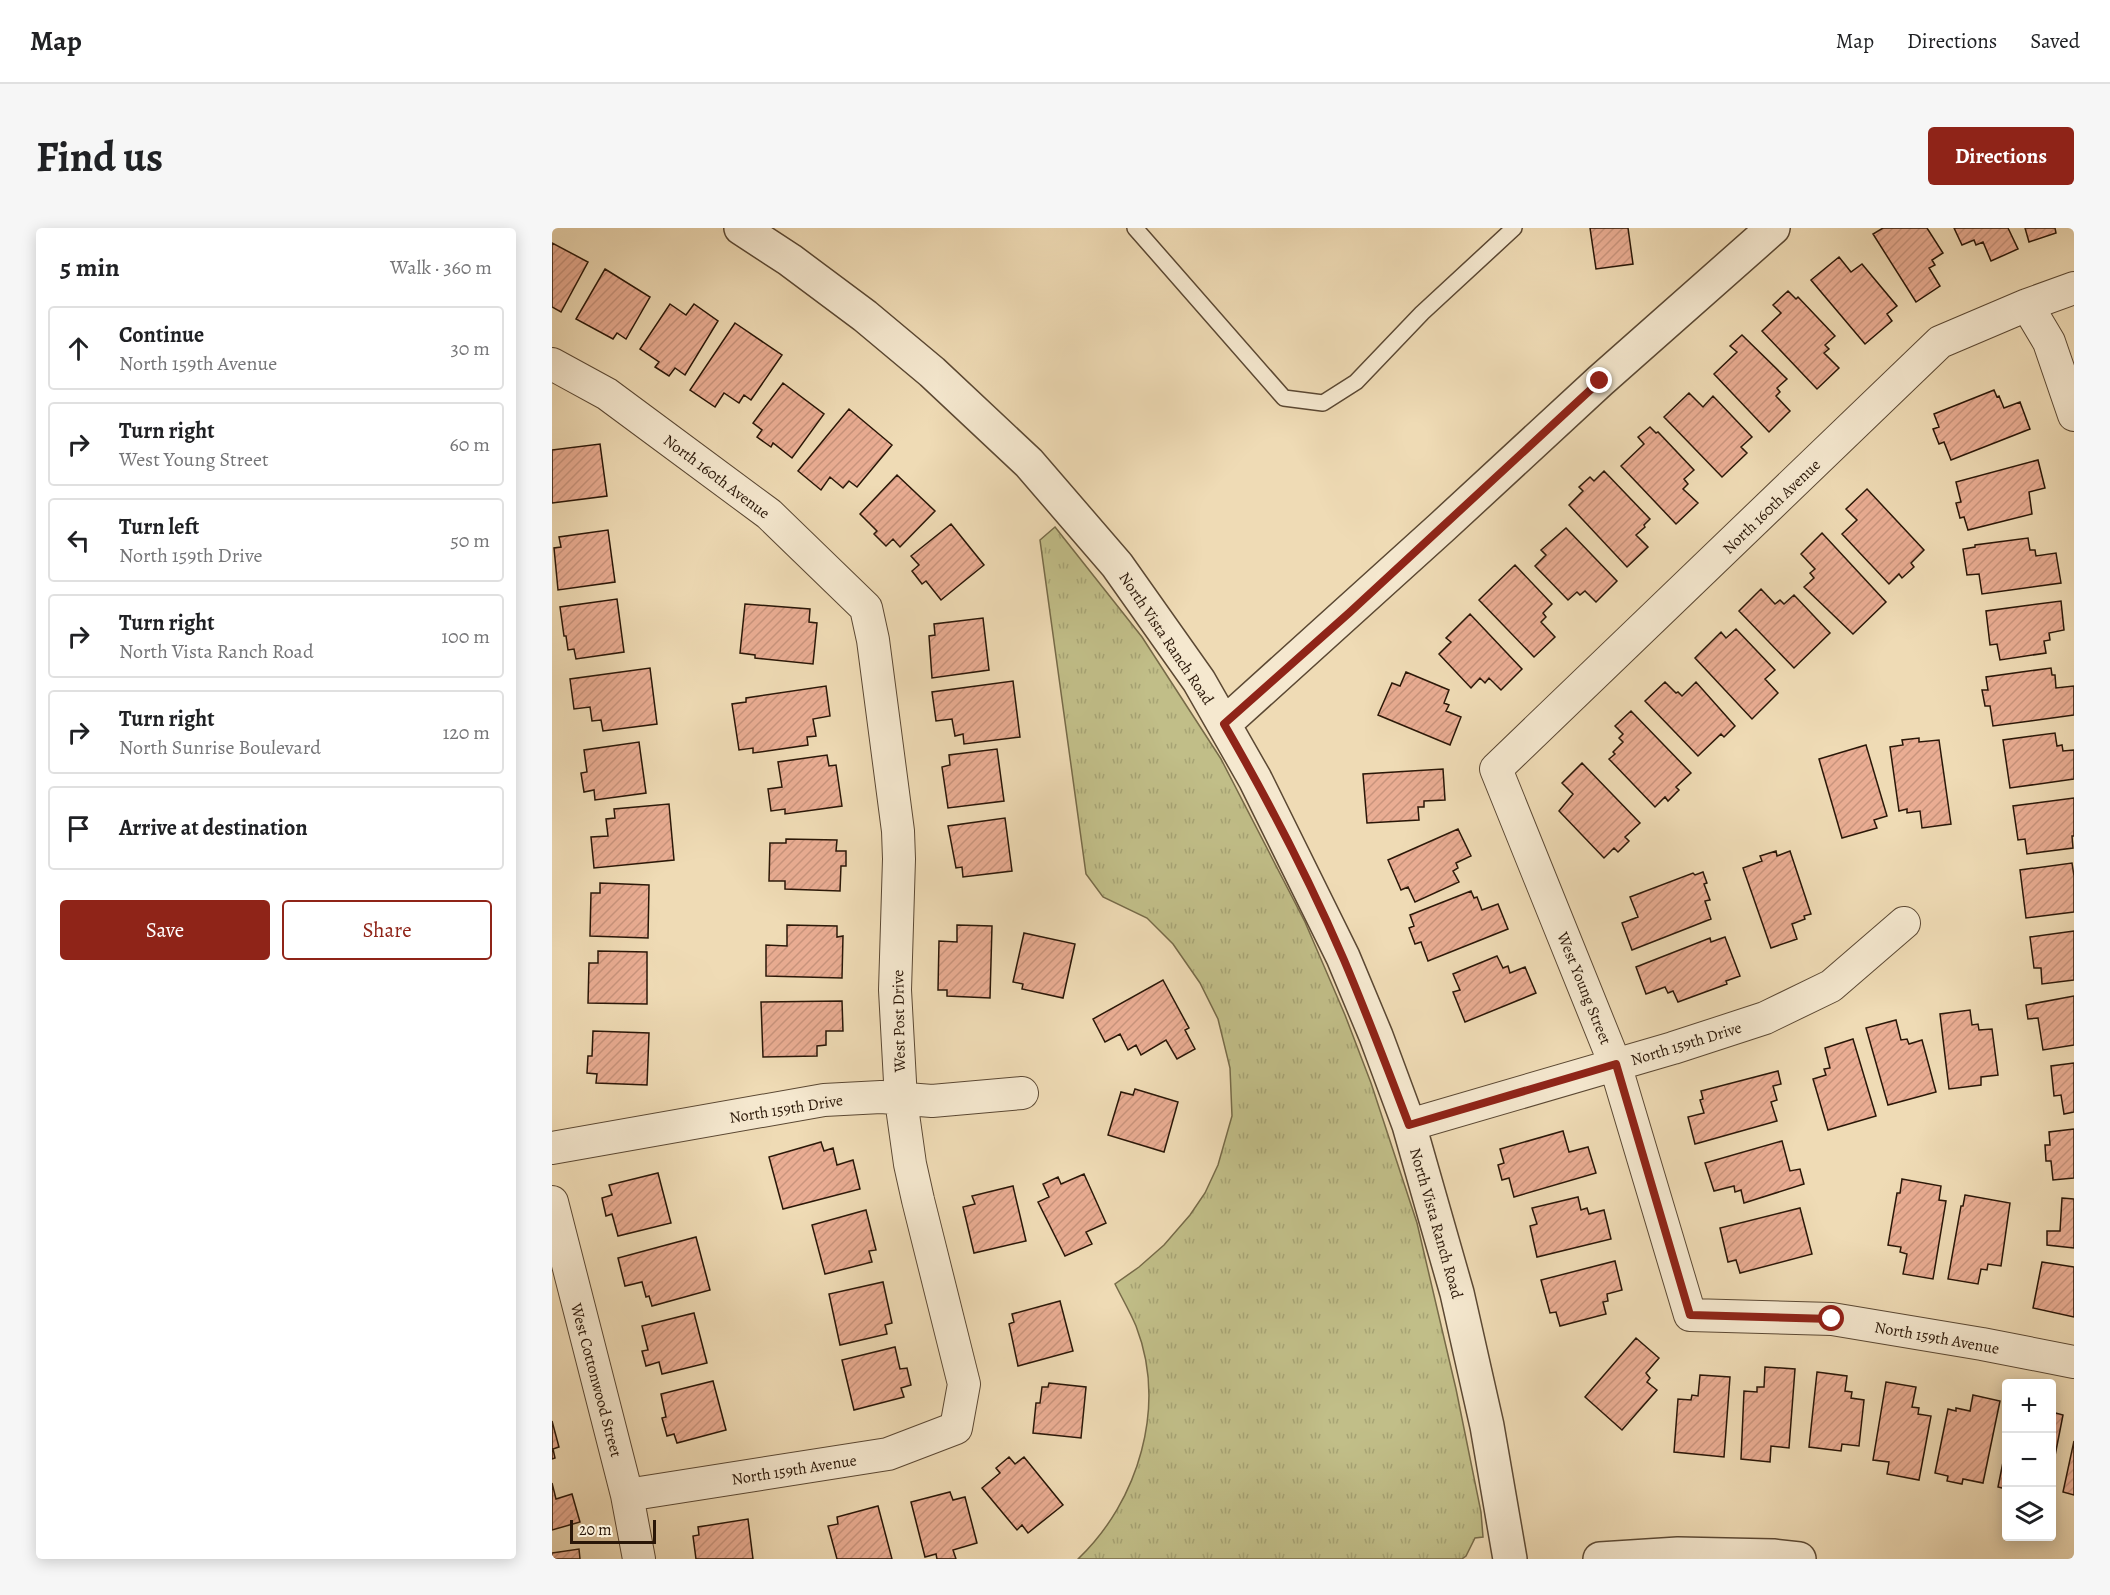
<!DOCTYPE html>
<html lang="en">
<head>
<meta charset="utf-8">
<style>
	:root { --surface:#fff; --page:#f6f6f6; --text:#202124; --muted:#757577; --line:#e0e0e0; --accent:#8f2418 }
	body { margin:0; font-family:Alegreya,serif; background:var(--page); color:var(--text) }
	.controls { position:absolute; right:18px; bottom:18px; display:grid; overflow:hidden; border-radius:6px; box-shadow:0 3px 15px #0003 }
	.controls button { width:54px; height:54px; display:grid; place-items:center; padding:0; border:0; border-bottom:2px solid var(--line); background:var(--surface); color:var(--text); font:30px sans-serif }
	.scale { position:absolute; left:18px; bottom:15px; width:86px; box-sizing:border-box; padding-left:6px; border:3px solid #2a1708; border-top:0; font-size:16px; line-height:21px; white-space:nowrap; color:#2a1708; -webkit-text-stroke:4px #f5e8cf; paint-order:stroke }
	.stop { position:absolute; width:18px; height:18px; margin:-14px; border:4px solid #8f2418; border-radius:50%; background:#fff }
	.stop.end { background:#8f2418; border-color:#fff; box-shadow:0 2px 6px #0008 }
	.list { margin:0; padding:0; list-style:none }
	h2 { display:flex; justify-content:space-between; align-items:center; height:78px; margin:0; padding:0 24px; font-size:26px }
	h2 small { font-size:20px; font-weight:400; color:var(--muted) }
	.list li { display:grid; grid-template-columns:39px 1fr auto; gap:18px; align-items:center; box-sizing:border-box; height:84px; margin:0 12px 12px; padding:0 12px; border:2px solid var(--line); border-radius:6px }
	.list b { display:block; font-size:22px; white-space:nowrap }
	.list p { margin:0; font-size:20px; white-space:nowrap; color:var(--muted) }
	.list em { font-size:20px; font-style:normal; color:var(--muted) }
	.actions { display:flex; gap:12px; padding:18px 24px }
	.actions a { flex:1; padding:14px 0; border:2px solid var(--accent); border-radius:6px; text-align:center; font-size:21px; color:var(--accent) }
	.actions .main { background:var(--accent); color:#fff }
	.icon { flex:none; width:33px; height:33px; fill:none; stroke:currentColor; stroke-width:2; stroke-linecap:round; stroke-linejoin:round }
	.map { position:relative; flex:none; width:1522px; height:1331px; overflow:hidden; border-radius:6px }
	header { display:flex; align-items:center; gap:36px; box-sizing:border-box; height:84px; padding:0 30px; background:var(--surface); border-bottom:2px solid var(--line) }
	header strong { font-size:28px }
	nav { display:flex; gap:33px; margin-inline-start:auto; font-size:21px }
	.intro { display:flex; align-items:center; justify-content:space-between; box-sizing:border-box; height:144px; padding:0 36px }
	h1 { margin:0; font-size:42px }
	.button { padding:15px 27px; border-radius:6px; background:var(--accent); color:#fff; font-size:21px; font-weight:700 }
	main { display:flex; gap:36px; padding:0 36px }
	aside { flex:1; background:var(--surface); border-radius:6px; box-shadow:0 3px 15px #0003 }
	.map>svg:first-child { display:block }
</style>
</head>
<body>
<header>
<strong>Map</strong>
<nav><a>Map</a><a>Directions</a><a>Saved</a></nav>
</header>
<div class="intro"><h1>Find us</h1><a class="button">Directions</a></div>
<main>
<aside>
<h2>5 min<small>Walk · 360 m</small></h2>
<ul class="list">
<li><svg class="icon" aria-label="ahead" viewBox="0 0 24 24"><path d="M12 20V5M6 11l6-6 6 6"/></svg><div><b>Continue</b><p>North 159th Avenue</p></div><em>30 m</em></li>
<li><svg class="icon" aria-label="right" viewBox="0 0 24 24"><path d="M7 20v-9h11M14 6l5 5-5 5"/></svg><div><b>Turn right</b><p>West Young Street</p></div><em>60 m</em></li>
<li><svg class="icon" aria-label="left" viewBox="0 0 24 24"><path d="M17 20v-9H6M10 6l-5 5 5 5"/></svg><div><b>Turn left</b><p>North 159th Drive</p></div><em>50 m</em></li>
<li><svg class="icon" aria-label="right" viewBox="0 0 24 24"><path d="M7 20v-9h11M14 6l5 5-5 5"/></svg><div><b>Turn right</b><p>North Vista Ranch Road</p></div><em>100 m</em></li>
<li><svg class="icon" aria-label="right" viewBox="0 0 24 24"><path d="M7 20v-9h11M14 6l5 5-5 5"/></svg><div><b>Turn right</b><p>North Sunrise Boulevard</p></div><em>120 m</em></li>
<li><svg class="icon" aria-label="arrive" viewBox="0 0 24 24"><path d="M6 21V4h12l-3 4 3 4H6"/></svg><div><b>Arrive at destination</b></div></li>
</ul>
<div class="actions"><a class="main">Save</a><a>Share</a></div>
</aside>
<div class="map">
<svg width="1522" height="1331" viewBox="0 0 1522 1331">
	<defs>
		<pattern id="grass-tufts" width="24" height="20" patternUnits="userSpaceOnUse" patternTransform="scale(1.5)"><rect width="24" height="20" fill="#c1be88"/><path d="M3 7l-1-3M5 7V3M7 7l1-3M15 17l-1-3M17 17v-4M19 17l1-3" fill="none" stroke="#a6a374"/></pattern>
		<pattern id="building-hatch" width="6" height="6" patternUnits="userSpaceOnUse" patternTransform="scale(1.5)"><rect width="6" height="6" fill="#eaad93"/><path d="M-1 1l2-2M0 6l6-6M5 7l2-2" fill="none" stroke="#c9947d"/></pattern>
	</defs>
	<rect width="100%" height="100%" fill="#efdbb5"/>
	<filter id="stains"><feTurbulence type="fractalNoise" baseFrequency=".00333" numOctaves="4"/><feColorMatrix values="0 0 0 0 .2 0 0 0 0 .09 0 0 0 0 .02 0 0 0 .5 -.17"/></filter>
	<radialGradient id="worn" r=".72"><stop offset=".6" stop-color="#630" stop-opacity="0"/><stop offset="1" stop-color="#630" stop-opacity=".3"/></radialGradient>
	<path fill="url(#grass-tufts)" stroke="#766a48" stroke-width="1.5" d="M503 299 590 409 669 531 753 694 793 787 819 855 865 995 904 1161 929 1284 931 1309 923 1310 914 1328 910 1331H526C587 1273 615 1178 584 1098 578 1084 570 1070 563 1056L587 1039 612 1017 638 987 653 965 666 937 680 888 678 840 666 791 648 755 621 716 595 690 551 669 534 646 488 312Z"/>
	<path fill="url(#building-hatch)" stroke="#2a1708" stroke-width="1.5" d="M1038 0H1076L1081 36 1044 41Z
		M1331 0H1375L1391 25 1380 32 1383 37 1377 40 1388 58 1364 74 1321 6Z
		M1402 0H1456L1466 21 1439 33 1431 14 1424 17 1422 12 1410 17Z
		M1473 0H1503L1504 5 1477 14Z
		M0 15 36 34 9 84 0 79Z
		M1287 29 1299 44 1310 36 1345 78 1335 86 1340 93 1313 116 1259 52Z
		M53 41 98 69 74 111 65 105 61 111 24 91Z
		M1236 63 1244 71 1246 69 1283 108 1273 117 1277 121 1272 125 1287 140 1265 161 1210 103 1229 85 1221 77Z
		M118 76 134 87 142 76 166 93 133 147 123 140 117 148 103 139 107 134 88 121Z
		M183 95 230 127 199 172 192 167 187 175 172 165 163 179 138 162Z
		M1190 107 1235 151 1225 160 1228 164 1224 168 1238 183 1217 204 1162 146 1185 124 1178 118Z
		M231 155 272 186 240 230 221 215 219 219 205 209 210 202 201 195Z
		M1442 162 1445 169 1447 168 1452 180 1468 174 1478 201 1399 232 1392 214 1387 216 1381 201 1387 199 1382 186Z
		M1137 165 1151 179 1161 168 1200 209 1189 219 1195 225 1170 249 1112 189Z
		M297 181 340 217 305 259 297 253 291 260 278 249 269 262 246 243Z
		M1098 199 1104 205 1106 204 1142 242 1132 251 1136 256 1131 261 1146 275 1124 296 1069 238 1092 216 1086 209Z
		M48 216 55 268 0 275V222Z
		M1486 232 1493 260 1477 264 1480 286 1416 302 1412 289 1408 290 1404 275 1409 274 1404 254Z
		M1052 243 1098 291 1092 297 1093 299 1084 307 1096 319 1075 339 1017 277 1031 263 1027 259 1038 249 1042 253Z
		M345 247 383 283 348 319 341 311 334 318 322 306 325 303 308 286Z
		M1315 261 1372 322 1359 335 1362 339 1350 350 1347 346 1337 356 1290 306 1305 292 1294 281Z
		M399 296 432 337 389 372 374 353 370 356 360 343 367 337 359 328Z
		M1014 300 1065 353 1044 374 1033 363 1028 367 1025 364 1016 372 983 338 994 327 989 322Z
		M56 302 63 354 6 362 2 320 9 319 7 309Z
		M1270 305 1334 374 1301 406 1252 359 1262 350 1258 345 1263 341 1249 326Z
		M1476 310 1478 322H1483L1484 328 1504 325 1509 355 1430 366 1427 346 1415 347 1411 321 1423 319V317Z
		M963 337 1000 376 991 385 994 389 989 394 1003 409 982 429 927 372Z
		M1209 361 1223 376 1228 372 1232 376 1242 367 1278 405 1242 440 1187 383Z
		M65 371 72 424 24 431 22 421 16 422 14 408H12L8 379Z
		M1509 373 1512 402 1497 405 1498 412 1492 413 1494 425 1448 432 1445 416 1438 417 1434 383Z
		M193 376 258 381 257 394 265 395 261 436 203 430V427L188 425Z
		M918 386 970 441 949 462 937 450 933 455 928 450 919 460 887 426 899 414 894 410Z
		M431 390 437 442 380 450 377 408 383 407 382 396Z
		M1184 401 1223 442 1213 451 1226 465 1200 491 1143 430 1169 404 1174 410Z
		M98 440 105 496 51 503 49 492 40 493 38 479 22 481 18 451Z
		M1499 440 1500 447H1503L1504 460 1522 458V487L1441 498 1438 478H1433L1430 462H1436L1434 449Z
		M854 444 897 462 892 475 897 477 894 483 909 489 898 517 826 487 840 455 848 458Z
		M461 453 468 509 412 516 411 506 403 508 400 491 384 493 380 464Z
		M1113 454 1124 465 1126 464 1130 468 1144 454 1183 498 1172 509 1169 506 1146 528 1093 473Z
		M274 458 278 488 261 491 264 508 255 509 256 517 201 525V520L187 522 180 476 194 474V470Z
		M1079 483 1139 545 1124 559 1127 562 1116 573 1113 569 1103 579 1057 531 1063 526 1061 524 1071 514 1067 510 1071 506 1063 498Z
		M1503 505 1505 518 1510 517 1511 523 1522 522V551L1458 560 1451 512Z
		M1367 510V514L1387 512 1399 596 1370 600 1368 583 1355 585V581L1347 583 1338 519 1351 517 1350 512Z
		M87 514 94 565 43 572 42 562 32 564 29 545 35 544 32 522Z
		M1314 517 1335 588 1322 592 1325 600 1290 610 1267 531Z
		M445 521 452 573 396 580 390 539 398 537 397 527Z
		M275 527 277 538 284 537 290 578 233 586V581L219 583 216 561 230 559 226 534Z
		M1030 535 1088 595 1073 609 1077 613 1066 624 1062 620 1052 630 1007 583 1021 566 1010 555Z
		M891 541 893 572 872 573V579H866L867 592 815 595 811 546Z
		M1522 570V608H1520L1521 620 1475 626 1473 611 1466 612 1461 578Z
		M117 576 122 632 42 640 39 609 56 608 54 591 63 590 62 581Z
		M453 590 460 643 411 649 410 639 404 640 396 598Z
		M906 601 919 628 904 635 906 640 901 643 907 654 863 674 856 659 849 662 836 632Z
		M234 611 285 612 284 623H294V638H289L288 663 233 661V653H217L218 615H234Z
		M1224 623 1225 628 1238 623 1259 686 1252 688 1253 691 1240 696 1245 711 1219 720 1191 640 1210 633 1208 628Z
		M1520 635 1522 648V684L1474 690 1468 642Z
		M1151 644 1155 655 1152 656 1158 672 1153 673 1159 691 1080 722 1070 695 1086 689 1078 669 1141 645 1143 647Z
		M48 655 97 657 96 710 38 708 39 665H48Z
		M919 663 922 670 925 669 930 682 946 676 956 701 876 733 869 714 863 716 857 700 862 698 858 687Z
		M235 697 285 698V709L291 708 290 750 214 748V717L235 718Z
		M405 697 440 698 438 770 395 768V762H386L387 713 405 714Z
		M1522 703V752L1490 756 1489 740H1482L1478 709Z
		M472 705 523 716 511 770 470 761 471 756 461 754Z
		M1173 709 1188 748 1174 753 1175 756 1126 774 1121 763 1116 765 1113 759 1094 766 1084 739 1158 710 1159 714Z
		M46 723 95 724V776L36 775 37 735H46Z
		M945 728 951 740 956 738 958 745 973 739 984 765 913 794 901 764 908 762 901 746Z
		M611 752 637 800 633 802 643 821 625 831 614 812 589 827 584 817 576 822 568 806 553 814 541 791Z
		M1522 768V817L1491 822 1486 790 1476 791 1474 777Z
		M290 773 291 803H274V817L265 818V828L211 829 209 774Z
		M1418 782 1420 797 1426 796 1427 802 1440 801 1446 847 1429 849V857L1397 861 1388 786Z
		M1344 792 1349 812 1355 811 1357 816 1370 812 1384 864 1336 877 1314 800Z
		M41 803 97 805 95 857 44 855 45 846 35 845 36 828H40Z
		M1301 811 1324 888 1276 902 1261 851 1274 847 1272 841 1278 840 1273 820Z
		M1522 835V884L1512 886 1509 867 1502 868 1499 838Z
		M1226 843 1229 856 1221 858 1225 872 1219 874 1225 893 1143 916 1136 889 1152 885 1148 872 1151 871 1149 863Z
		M583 861 626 874 612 924 556 907 569 864 581 867Z
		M1522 901V950L1501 952 1499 933H1494L1493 917H1498L1497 904Z
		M1011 903 1017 924 1036 919 1044 945 962 969 957 950 950 952 946 937 952 935 948 921Z
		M1230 913 1238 943 1248 941 1252 956 1192 975 1189 962 1183 964 1182 958 1162 963 1153 935Z
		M269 914 272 923 281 920 285 937 301 932 308 961 231 981 217 929Z
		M106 945 119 995 66 1008 60 986 54 988 50 970 60 967 57 957Z
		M532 946 554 995 534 1004 540 1016 513 1028 486 974 497 969 491 956 506 949 509 956Z
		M1350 951 1389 958 1387 972 1394 973 1381 1051 1351 1046 1355 1026 1348 1024 1349 1019 1336 1017 1345 965H1348Z
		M461 958 474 1013 422 1025 411 979 423 976 420 968Z
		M1413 967 1458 975 1449 1038 1436 1036 1435 1042 1429 1041 1426 1056 1396 1051 1409 978H1411Z
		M1026 969 1029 982 1035 980 1037 986 1052 982 1059 1011 985 1029 978 998 985 996 980 980Z
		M1510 970 1522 971V1020L1495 1017V1003H1508Z
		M1248 980 1260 1026 1188 1045 1184 1032 1176 1034 1168 1000Z
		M314 982 324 1022 317 1023 320 1034 273 1046 260 997Z
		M144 1009 158 1062 100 1078 97 1068 94 1069 90 1054 73 1058 66 1030Z
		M1063 1033 1070 1062 1055 1066 1056 1073 1051 1074 1054 1086 1008 1098 1004 1084 998 1085 989 1052Z
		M1490 1034 1522 1039V1089L1481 1080Z
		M331 1054 340 1095 333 1097 335 1106 288 1117 277 1066Z
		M508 1073 521 1123 466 1138 457 1096 462 1094 460 1086Z
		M142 1085 155 1135 110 1146 107 1134 94 1138 90 1123 96 1122 90 1098Z
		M1084 1110 1107 1130 1094 1145 1098 1150 1095 1154 1105 1162 1070 1202 1033 1169Z
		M343 1119 348 1141 355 1140 359 1157 349 1160 352 1169 302 1182 290 1132Z
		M1213 1139 1243 1141 1237 1220 1219 1218 1218 1234 1189 1231 1192 1163 1205 1164V1159H1212Z
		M1265 1144 1295 1148 1293 1163 1300 1164 1299 1170 1312 1172 1307 1218 1290 1216 1289 1223 1257 1219Z
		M1148 1147 1178 1149 1172 1229 1122 1224 1126 1171 1139 1172 1140 1167 1146 1168Z
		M161 1153 174 1202 125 1215 122 1206 115 1208 110 1190 114 1189 109 1166Z
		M1334 1154 1364 1159 1360 1179 1367 1180 1366 1186 1379 1188 1367 1252 1335 1246 1337 1234 1321 1232Z
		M497 1155 534 1159 529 1210 481 1205 484 1175H488L490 1159H496Z
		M1421 1167 1448 1173 1431 1255 1411 1251 1410 1256 1395 1253 1396 1248 1383 1245 1396 1181 1404 1183V1180L1418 1183Z
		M1500 1184 1511 1187 1500 1243Z
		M0 1193 7 1219 1 1221 3 1230 0 1231Z
		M1522 1213V1267L1511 1264Z
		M1454 1219V1261L1446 1259Z
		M457 1229 463 1236 472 1229 511 1277 476 1305 470 1297 465 1302 430 1260 448 1245 444 1240Z
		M0 1255 4 1271 20 1266 28 1294 0 1302Z
		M398 1264 401 1272 413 1269 425 1315 401 1322 404 1331H385L384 1326 373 1329 359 1274Z
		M326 1278 340 1331H285L276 1298 286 1296 285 1289Z
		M196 1291 201 1331H144L141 1308 147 1307 146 1299Z
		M27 1321 28 1331H0V1325Z"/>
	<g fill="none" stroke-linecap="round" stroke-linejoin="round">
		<defs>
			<path id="service" d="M583 0 732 170 771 175 804 154 870 85 962 0"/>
			<path id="minor" d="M1522 60 1475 77 1388 114 944 541 1063 836 1138 1087 1280 1091 1430 1116 1522 1134
				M1475 77 1497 114 1522 187
				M0 136 55 166 217 286 314 380 321 412 346 603 347 631 343 762 349 872 358 936 366 972 412 1156 404 1200 336 1226 75 1267
				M857 897 1121 820 1213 790 1279 758 1352 695
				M0 920 272 872 329 869 380 873 470 865
				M0 974 75 1267 87 1331"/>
			<path id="tertiary" d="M189 0 238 32 313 88 380 144 477 235 565 337 647 453 703 551 791 729 824 808 857 897 905 1065 935 1198 958 1331
				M672 496 890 299 1048 153 1221 0
				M1048 1331 1126 1326 1221 1328 1247 1331"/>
		</defs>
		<use href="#service" stroke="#5b4833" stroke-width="18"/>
		<use href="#minor" stroke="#5b4833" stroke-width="34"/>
		<use href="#tertiary" stroke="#5b4833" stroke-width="36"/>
		<use href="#service" stroke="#f5e8cf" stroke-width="15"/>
		<use href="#minor" stroke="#f5e8cf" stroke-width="32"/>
		<use href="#tertiary" stroke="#f5e8cf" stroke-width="33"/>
	</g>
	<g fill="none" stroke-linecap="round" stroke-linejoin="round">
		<path stroke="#8f2418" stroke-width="8" d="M1048 153 797 385 672 496C716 572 757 651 792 732 815 786 836 842 857 897L1064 836 1138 1087 1280 1091"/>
	</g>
	<g text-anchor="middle" stroke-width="6" stroke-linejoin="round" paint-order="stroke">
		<g font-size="16" fill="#2a1708" stroke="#f5e8cf">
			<text transform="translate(165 248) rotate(37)" y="6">North 160th Avenue</text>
			<text transform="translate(1219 278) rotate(-44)" y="6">North 160th Avenue</text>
			<text transform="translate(615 410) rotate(56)" y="6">North Vista Ranch Road</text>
			<text transform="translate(1033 760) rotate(68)" y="6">West Young Street</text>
			<text transform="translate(346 793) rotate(-91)" y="6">West Post Drive</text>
			<text transform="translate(1134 815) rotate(-17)" y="6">North 159th Drive</text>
			<text transform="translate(234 880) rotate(-9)" y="6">North 159th Drive</text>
			<text transform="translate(885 995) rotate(74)" y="6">North Vista Ranch Road</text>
			<text transform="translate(1385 1109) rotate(10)" y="6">North 159th Avenue</text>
			<text transform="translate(45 1152) rotate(75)" y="6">West Cottonwood Street</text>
			<text transform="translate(242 1241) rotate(-9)" y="6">North 159th Avenue</text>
		</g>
	</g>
	<rect width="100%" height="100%" filter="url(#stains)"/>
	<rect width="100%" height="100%" fill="url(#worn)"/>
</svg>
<div class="controls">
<button>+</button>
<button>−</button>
<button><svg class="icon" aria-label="layers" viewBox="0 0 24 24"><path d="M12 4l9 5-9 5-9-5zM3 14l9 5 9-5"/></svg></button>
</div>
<div class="scale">20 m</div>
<div class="stop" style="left:1280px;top:1091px"></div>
<div class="stop end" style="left:1048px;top:153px"></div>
</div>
</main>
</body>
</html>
